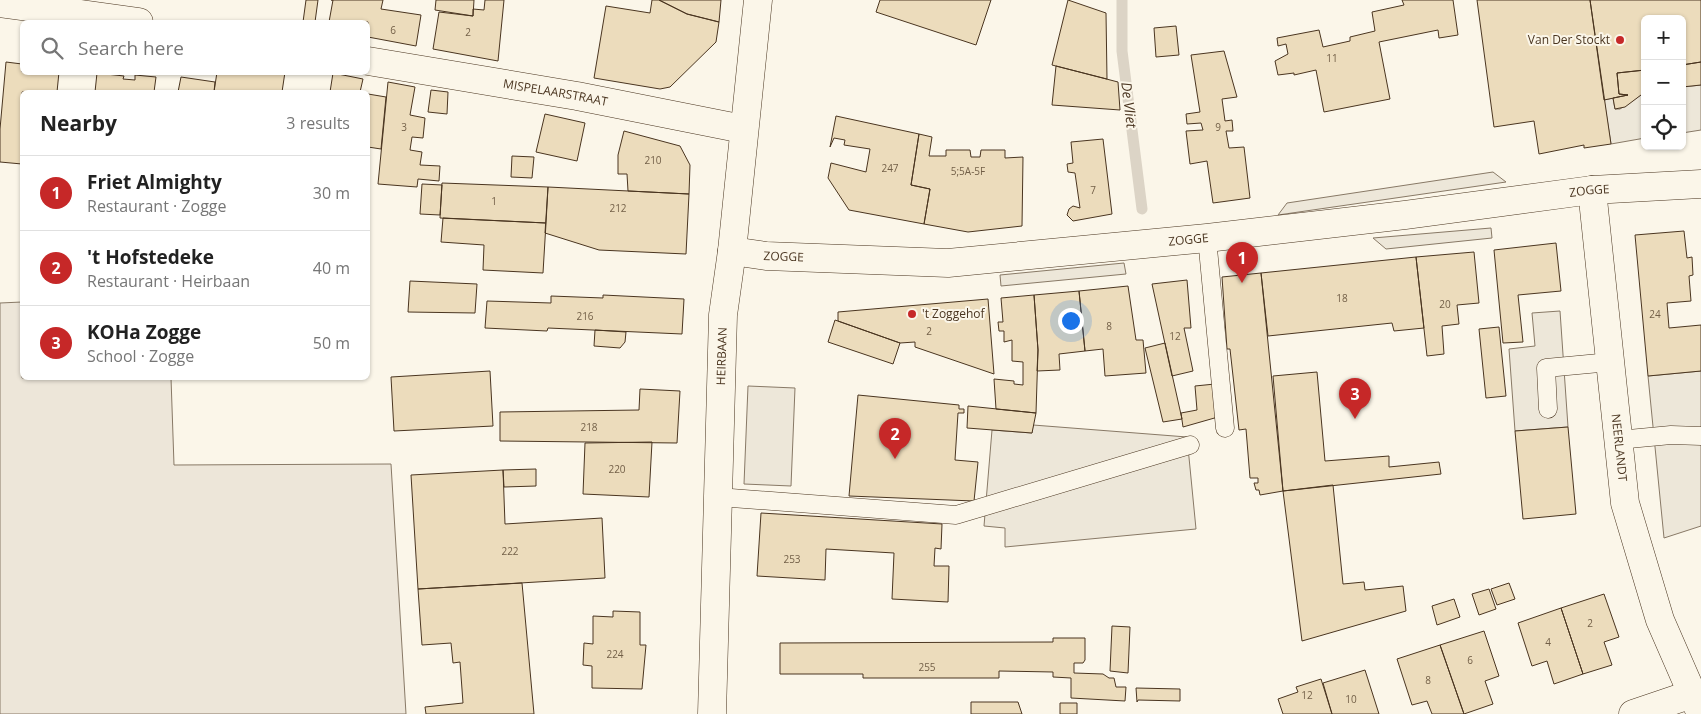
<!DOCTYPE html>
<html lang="en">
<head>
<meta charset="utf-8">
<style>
	:root { --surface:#fff; --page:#f2f2f2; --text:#222; --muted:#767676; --line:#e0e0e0; --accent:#c62828 }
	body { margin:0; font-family:"Open Sans",sans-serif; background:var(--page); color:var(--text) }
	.controls { position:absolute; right:15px; top:15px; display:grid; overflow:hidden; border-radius:8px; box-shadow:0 1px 4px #0004 }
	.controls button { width:45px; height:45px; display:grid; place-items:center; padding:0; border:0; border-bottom:1px solid var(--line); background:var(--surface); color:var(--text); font:25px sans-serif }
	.you { position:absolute; left:1070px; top:320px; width:18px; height:18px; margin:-12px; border:4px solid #fff; border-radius:50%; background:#1a73e8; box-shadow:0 0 0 8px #1a73e833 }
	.badge { display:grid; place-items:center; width:32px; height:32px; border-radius:50%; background:var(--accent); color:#fff; font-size:16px; font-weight:700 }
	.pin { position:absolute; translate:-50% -41px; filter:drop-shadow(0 1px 2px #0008) }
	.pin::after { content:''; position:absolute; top:26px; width:18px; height:15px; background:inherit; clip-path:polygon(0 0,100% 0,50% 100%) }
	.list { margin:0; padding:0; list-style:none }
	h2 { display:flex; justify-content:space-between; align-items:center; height:65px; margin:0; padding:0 20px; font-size:21px }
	h2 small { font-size:16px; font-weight:400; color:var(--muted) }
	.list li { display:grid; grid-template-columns:32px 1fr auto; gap:15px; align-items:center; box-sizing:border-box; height:75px; padding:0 20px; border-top:1px solid var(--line) }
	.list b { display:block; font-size:19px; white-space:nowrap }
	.list p { margin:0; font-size:16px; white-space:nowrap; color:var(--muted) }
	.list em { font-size:16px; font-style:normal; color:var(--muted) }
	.icon { flex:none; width:28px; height:28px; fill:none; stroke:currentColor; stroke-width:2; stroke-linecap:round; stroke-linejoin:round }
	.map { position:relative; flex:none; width:1701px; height:714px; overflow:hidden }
	.search { position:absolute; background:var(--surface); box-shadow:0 1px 4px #0004; left:20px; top:20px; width:350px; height:55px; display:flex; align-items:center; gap:12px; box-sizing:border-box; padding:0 18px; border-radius:8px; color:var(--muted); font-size:19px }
	.panel { position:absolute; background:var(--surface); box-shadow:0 1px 4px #0004; left:20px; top:90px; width:350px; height:290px; border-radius:8px }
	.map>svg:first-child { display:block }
</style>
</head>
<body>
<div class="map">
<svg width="1701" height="714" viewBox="0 0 1701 714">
	<rect width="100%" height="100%" fill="#fbf6e9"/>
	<path fill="#ede6d9" stroke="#887966" d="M22 302V378H171L174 465 391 464 406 714H0V303Z"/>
	<path fill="#ede7d9" stroke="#887966" d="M1701 85V130L1682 133V87Z
		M1645 92V138L1611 144 1604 100 1613 98 1615 109H1620Z
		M1493 172 1506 182 1278 215 1287 203Z
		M1491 228 1492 238 1386 249 1373 238Z
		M1124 263 1126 274 1001 286 1000 275Z
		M1560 311 1568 427 1515 431 1509 349 1535 346 1532 313Z
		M1701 371V526L1664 538 1648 376Z
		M748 386 795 388 791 486 744 484Z
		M1033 425 1187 437 1196 529 1005 547V528L984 526 992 430 1032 433Z"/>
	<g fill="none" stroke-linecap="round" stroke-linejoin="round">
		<path stroke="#dcd4c6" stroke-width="11" d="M1122 0V51L1142 209"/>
	</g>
	<path fill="#ecdcbc" stroke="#4a3520" d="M306 0H318L315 22H303Z
		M331 0H383L381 9 421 15 416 46 368 37V22H329L333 0Z
		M436 0H474L473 16 435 10Z
		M485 0H504L498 61 433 49 439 12 473 16V9L484 10Z
		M652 0H659L687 14 719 22 716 42 670 87 660 89 594 78 606 6 650 13Z
		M659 0H721L719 22 687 14Z
		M880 0H991L976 45 876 12Z
		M1068 0 1106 13 1107 79 1052 65Z
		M1402 0H1453L1458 35 1439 38 1438 30 1379 42 1390 99 1324 112 1316 70 1294 75V73L1278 75 1275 61 1288 54 1286 44 1278 46 1277 38 1319 30 1323 47 1350 41V37L1375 31 1372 12 1404 5Z
		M1477 0H1590L1611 144 1584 148V145L1539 154 1534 121 1494 127Z
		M1590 0H1701V62L1682 65V19H1645V70L1617 73 1619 94 1628 95 1604 100Z
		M1176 26 1179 55 1156 57 1154 28Z
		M1224 51 1237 97 1222 99 1225 121 1232 120 1233 131H1226L1229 148 1244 147 1250 198 1213 203 1207 161 1190 164 1186 131 1203 130 1201 123 1187 124 1186 114 1200 112 1191 55Z
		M6 62 22 64V72H59L57 92H22V164L0 162V129Z
		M1701 62V85L1682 87V65Z
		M1056 66 1118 82 1120 110 1052 105Z
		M1645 70V92L1625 107 1615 109 1613 98 1628 95 1619 94 1617 73Z
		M217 72H285L282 92H214Z
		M97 73 124 76 123 79 135 80V75L156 77 154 92H95Z
		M333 73 363 79 360 92H330Z
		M181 77 215 82 214 92H178Z
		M388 82 415 87 410 115 425 118 423 138 412 137 410 150 422 152 420 165 440 166 439 181 418 179 417 187 378 184Z
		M431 90 448 92 447 114 428 112Z
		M368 94 386 97 381 149 368 147Z
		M545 114 585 123 577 161 536 152Z
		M836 116 919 134 911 185 930 189 924 224 849 210 828 178 831 163 866 172 870 149 844 145 845 140 834 138 830 147Z
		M624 131 680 146 690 165 689 194 628 191 627 174H618V155Z
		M919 134 932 137 929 156H946V150H970L971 157H980L981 150H1005V158L1023 157 1022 226 968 232 924 224 930 189 911 185Z
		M1103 139 1112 214 1073 221 1067 215 1069 209 1073 206 1080 208 1075 173 1068 172 1067 164 1073 163 1071 142Z
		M512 156 534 157 532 178 511 177Z
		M442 183 548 187 546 223 440 218Z
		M422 184 442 185 440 215 420 214Z
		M548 187 689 194 686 254 599 250 545 233Z
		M443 218 546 223 543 273 483 270 484 245 441 242Z
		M1684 231 1687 258 1692 257 1693 275 1689 276 1691 301 1667 303 1669 328 1701 325V371L1648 376 1635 235Z
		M1556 243 1561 291 1518 295 1523 342 1503 343 1494 250Z
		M1474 252 1479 303 1457 305 1459 324 1442 326 1444 354 1427 356 1416 257Z
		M1416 257 1424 328 1394 331 1392 323 1268 336 1261 273Z
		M1261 273 1283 491 1260 495 1259 490H1256L1254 483H1258V478H1250L1246 429 1239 430 1230 349H1227L1222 277Z
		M1187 280 1191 328H1184L1193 371 1172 376 1152 284Z
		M410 281 477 284 475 313 408 312Z
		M1128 286 1136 340H1143L1146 373 1105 376 1103 349 1085 351 1079 291Z
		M1079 291 1085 351 1059 354 1060 370 1037 371 1038 350 1034 295Z
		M603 295 684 299 682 334 548 328 547 331 485 328 487 301 551 303V296L603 298Z
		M1034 295 1038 350 1036 413 996 409 994 379 1014 381V384L1023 385V362L1012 361V340L1004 342V331H999L998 322H1003L1001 298Z
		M988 299 994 374 915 347V342L900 343 838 321V312Z
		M835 320 900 343 893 364 828 342Z
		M1499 327 1506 396 1486 398 1479 329Z
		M595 330 626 332 625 342 620 348 594 346Z
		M1165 343 1182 419 1163 422 1145 348Z
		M490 371 493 426 394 431 391 377Z
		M1317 372 1325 461 1389 456V467L1439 462 1441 474 1283 491 1273 376Z
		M1215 384 1218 417 1183 427 1181 413 1197 410 1195 386Z
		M640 389 680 391 677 443 500 441V412L639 410Z
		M858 395 959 405V409H964V413H958L955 460 978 462 974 501 849 496Z
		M968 406 1036 413 1032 433 967 428Z
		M1568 427 1576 514 1523 519 1515 431Z
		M652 442 649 497 583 494 585 443Z
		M536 469V486L504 487 503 470Z
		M503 470 505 524 602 518 605 578 418 589 411 475Z
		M1333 485 1343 584 1364 582 1365 590 1403 586 1406 611 1302 641 1283 491Z
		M761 513 942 524 941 549 935 548 934 566H949L948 602 892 599 894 553 826 549 825 580 757 576Z
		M522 583 534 714H426L425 707 463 703 460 662 453 663 451 643 422 645 418 589Z
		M1509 583 1515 599 1497 605 1491 589Z
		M1489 589 1496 609 1479 615 1472 594Z
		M1604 594 1619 637 1604 642 1612 665 1583 674 1561 608Z
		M1454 599 1460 617 1437 625 1432 606Z
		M1561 608 1583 674 1554 684 1547 661 1532 666 1518 623Z
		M613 611 640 612V645H646L642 689 592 688V666L583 665 584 643 593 644V616L613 617Z
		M1112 626 1130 627 1128 673 1110 671Z
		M1484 631 1499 676 1485 681 1493 704 1464 714 1440 645Z
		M1053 638H1085V660L1083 663H1074V673L1103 674 1109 678H1114L1116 687H1126L1125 701 1071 698V678L1053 677V672L999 671V678H863V674H780V643L1053 642Z
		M1440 645 1464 714H1432L1427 701 1412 705 1397 659Z
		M1365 670 1379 714H1332L1323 683Z
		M1321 679 1332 714H1283L1278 699 1298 692 1296 687Z
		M1136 688 1180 689V701L1138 700 1137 702Z
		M971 702H1018L1022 714H971Z
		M1060 703H1077V714H1060Z"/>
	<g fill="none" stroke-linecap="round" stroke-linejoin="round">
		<defs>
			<path id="lane" d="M1207 238 1225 428
				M1548 409 1546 368 1610 362
				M1618 440 1671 435 1701 436
				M718 497 956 515 1190 445"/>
			<g id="street">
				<path d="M0 3 139 22"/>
				<path id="s1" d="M368 61 577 96 743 129"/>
				<path id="s2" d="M1592 190 1625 503 1660 620 1701 714"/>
				<path id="s3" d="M732 251 766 256 948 263 1207 238 1405 215 1592 190 1701 184"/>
				<path d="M1633 714 1692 694"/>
			</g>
			<g id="secondary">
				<path id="s4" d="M712 714 723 315 732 251 758 0"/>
			</g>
		</defs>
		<use href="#lane" stroke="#4a3520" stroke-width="19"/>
		<use href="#street" stroke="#4a3520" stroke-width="29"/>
		<use href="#secondary" stroke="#4a3520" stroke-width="29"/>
		<use href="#lane" stroke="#fbf6e9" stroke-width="18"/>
		<use href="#street" stroke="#fbf6e9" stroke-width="28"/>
		<use href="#secondary" stroke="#fbf6e9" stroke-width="28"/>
	</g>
	<g fill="#c62828" stroke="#fbf6e9" stroke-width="2">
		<circle cx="1620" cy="40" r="5"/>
		<circle cx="912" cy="314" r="5"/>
	</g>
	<g text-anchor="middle" stroke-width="4" stroke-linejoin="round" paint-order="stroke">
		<g font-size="10" fill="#725f47">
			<text x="393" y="34">6</text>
			<text x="468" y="36">2</text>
			<text x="1332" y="62">11</text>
			<text x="404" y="131">3</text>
			<text x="1218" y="131">9</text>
			<text x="653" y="164">210</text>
			<text x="890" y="172">247</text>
			<text x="968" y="175">5;5A-5F</text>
			<text x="1093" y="194">7</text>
			<text x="494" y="205">1</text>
			<text x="618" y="212">212</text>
			<text x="1342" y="302">18</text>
			<text x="1445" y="308">20</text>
			<text x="1655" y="318">24</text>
			<text x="585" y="320">216</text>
			<text x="1109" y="330">8</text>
			<text x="929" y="335">2</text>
			<text x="1175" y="340">12</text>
			<text x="589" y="431">218</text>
			<text x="617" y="473">220</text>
			<text x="510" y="555">222</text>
			<text x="792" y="563">253</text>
			<text x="1590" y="627">2</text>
			<text x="1548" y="646">4</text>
			<text x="615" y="658">224</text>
			<text x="1470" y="664">6</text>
			<text x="927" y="671">255</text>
			<text x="1428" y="684">8</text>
			<text x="1307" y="699">12</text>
			<text x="1351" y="703">10</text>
		</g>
		<g font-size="12" fill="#4a3520" stroke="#fbf6e9" text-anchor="end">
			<text x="1610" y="44">Van Der Stockt</text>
			<text x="922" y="318" text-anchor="start">'t Zoggehof</text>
		</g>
		<g font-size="12" fill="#4a3520" stroke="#fbf6e9">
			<text dy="4" stroke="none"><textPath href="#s1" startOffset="190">MISPELAARSTRAAT</textPath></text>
			<text dy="4" stroke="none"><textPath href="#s3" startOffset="862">ZOGGE</textPath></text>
			<text dy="4" stroke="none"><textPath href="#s3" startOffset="458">ZOGGE</textPath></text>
			<text dy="4" stroke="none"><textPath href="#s3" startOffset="52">ZOGGE</textPath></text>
			<text dy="4" stroke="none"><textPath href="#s4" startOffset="358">HEIRBAAN</textPath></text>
			<text dy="4" stroke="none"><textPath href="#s2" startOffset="259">NEERLANDT</textPath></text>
		</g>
		<g font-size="14" font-style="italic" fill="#4a3520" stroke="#fbf6e9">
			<text transform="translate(1129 105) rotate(83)" y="5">De Vliet</text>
		</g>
	</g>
</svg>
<div class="controls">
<button>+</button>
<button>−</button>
<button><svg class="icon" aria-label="locate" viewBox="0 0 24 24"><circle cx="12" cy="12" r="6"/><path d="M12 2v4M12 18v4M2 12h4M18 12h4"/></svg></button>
</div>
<div class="you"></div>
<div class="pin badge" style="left:1242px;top:283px">1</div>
<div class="pin badge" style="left:895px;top:459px">2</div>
<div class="pin badge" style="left:1355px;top:419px">3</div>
<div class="search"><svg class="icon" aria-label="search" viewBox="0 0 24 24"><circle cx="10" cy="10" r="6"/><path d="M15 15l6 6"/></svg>Search here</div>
<section class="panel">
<h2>Nearby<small>3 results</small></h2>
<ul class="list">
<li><span class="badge">1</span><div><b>Friet Almighty</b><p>Restaurant · Zogge</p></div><em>30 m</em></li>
<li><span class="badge">2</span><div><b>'t Hofstedeke</b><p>Restaurant · Heirbaan</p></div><em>40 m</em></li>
<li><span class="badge">3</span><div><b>KOHa Zogge</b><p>School · Zogge</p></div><em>50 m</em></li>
</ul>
</section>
</div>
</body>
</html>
